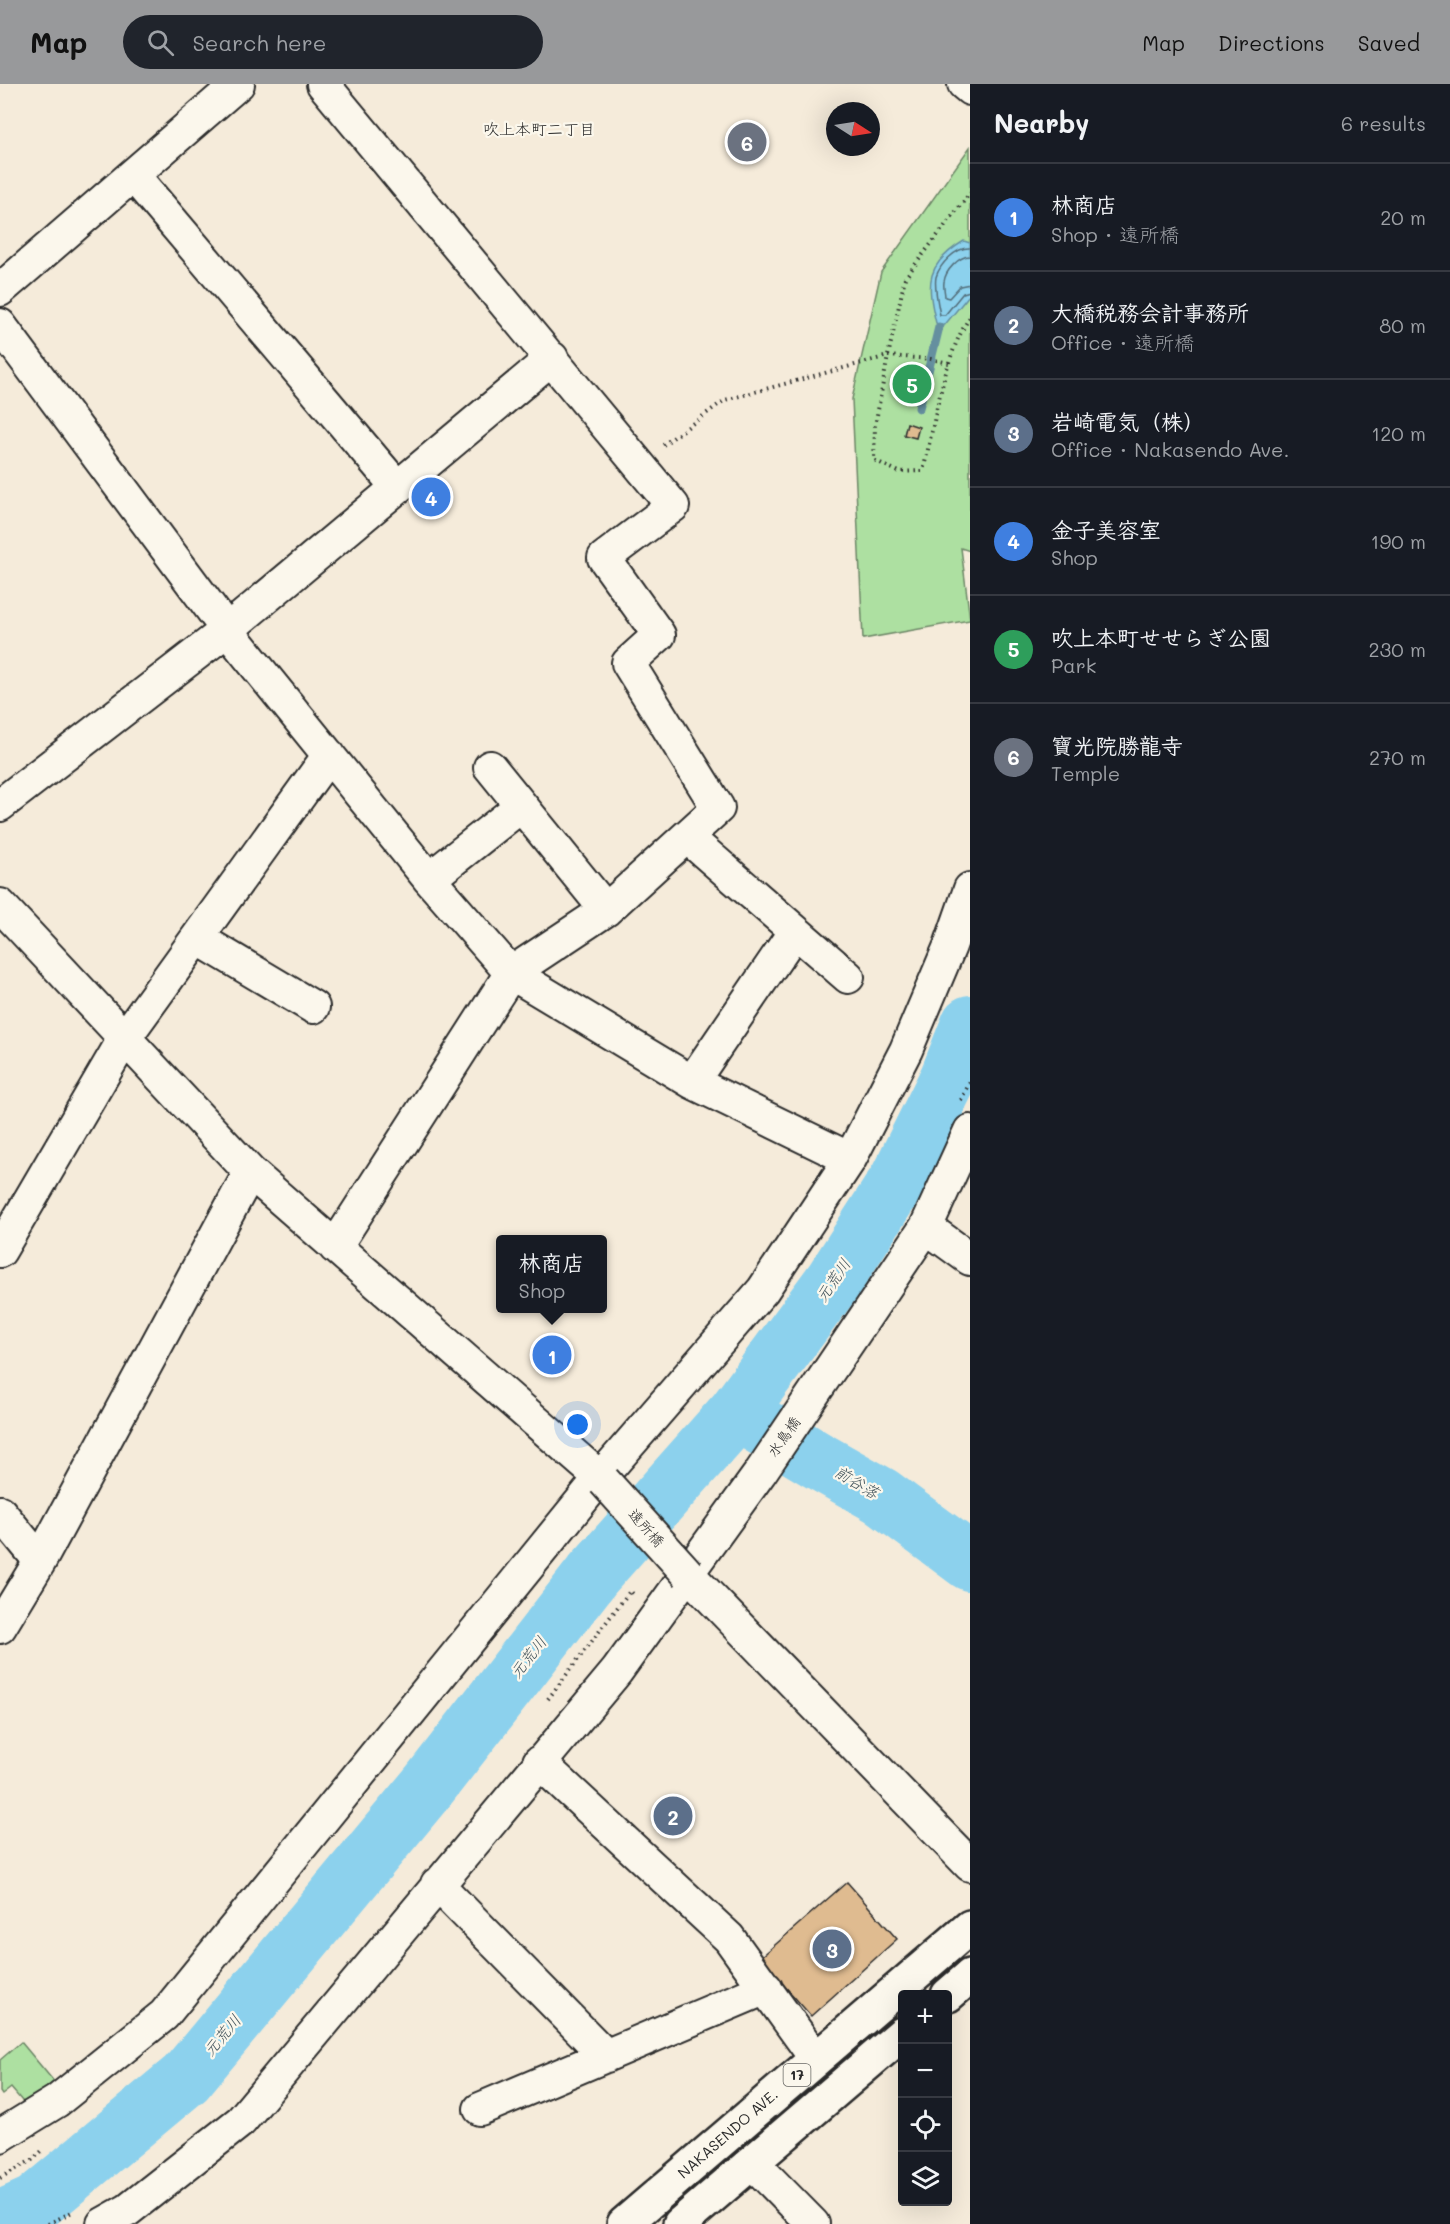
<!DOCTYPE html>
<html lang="en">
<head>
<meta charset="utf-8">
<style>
	:root { --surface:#171b24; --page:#20242c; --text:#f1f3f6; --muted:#9ea1a6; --line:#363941; --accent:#98999b }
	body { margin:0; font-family:Mali,"Klee One",sans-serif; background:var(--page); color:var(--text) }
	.controls { position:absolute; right:18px; bottom:18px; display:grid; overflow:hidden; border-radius:6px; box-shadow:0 6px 24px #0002 }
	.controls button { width:54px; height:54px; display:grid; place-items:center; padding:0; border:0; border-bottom:2px solid var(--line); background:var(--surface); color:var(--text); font:30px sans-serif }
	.compass { position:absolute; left:826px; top:18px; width:54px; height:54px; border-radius:50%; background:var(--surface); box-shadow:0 6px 24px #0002; rotate:102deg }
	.you { position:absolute; left:578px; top:1341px; width:21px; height:21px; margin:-15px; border:4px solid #fff; border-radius:50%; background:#1a73e8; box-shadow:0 0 0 9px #1a73e833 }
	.badge { display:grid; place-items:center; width:39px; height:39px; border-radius:50%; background:var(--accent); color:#fff; font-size:20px; font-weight:700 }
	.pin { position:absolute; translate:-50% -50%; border:3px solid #fff; box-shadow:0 2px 6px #0006 }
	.popup { position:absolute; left:496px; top:1151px; width:111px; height:78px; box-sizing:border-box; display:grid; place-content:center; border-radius:6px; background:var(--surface); filter:drop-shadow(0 2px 4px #0005); font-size:20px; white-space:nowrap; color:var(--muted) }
	.popup b { font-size:22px; color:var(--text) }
	.popup::after { content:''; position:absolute; left:50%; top:100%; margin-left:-12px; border:12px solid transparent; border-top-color:var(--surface) }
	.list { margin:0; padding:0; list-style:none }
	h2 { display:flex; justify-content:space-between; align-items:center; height:78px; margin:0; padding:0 24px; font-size:26px }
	h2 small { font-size:20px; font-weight:400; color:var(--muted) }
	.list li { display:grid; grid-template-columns:39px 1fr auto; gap:18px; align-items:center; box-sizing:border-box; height:108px; padding:0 24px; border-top:2px solid var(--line) }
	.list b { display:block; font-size:22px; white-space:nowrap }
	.list p { margin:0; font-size:20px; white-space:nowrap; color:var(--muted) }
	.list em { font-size:20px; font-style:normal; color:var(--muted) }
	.icon { flex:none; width:33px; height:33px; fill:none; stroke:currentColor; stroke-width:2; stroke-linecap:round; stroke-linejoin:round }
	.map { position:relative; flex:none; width:970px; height:2140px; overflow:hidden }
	header { display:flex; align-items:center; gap:36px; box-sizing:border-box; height:84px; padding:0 30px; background:var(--accent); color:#111 }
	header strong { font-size:28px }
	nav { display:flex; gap:33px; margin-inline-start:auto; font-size:21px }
	.search { width:420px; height:54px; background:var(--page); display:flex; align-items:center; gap:15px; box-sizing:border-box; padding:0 21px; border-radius:33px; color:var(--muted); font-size:22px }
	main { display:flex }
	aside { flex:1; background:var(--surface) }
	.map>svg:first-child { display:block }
</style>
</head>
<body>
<header>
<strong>Map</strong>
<div class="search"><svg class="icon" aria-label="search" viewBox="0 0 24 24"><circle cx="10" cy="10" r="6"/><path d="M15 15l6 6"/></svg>Search here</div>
<nav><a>Map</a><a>Directions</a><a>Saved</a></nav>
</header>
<main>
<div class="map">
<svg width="970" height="2140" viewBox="0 0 970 2140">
	<rect width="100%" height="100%" fill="#f5ebda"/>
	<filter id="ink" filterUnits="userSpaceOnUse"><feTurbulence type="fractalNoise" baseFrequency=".0167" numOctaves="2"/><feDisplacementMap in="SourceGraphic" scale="12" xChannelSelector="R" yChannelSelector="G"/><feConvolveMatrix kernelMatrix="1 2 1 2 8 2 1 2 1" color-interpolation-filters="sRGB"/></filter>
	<g filter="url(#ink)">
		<path fill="#ade0a1" stroke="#6c8666" stroke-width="1.5" d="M970 63V467L961 464 970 536 863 555 852 315 881 188Z
			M21 1958 56 2000 28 2024 11 2004 2 2011 0 2008V1976Z"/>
		<path fill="#8cd1ed" stroke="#658f9f" stroke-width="1.5" d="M964 157 970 159V210L943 243 936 239C926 198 926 180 964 157Z"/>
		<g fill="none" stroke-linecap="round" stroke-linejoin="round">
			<path stroke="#526d79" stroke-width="1.5" d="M970 164C956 163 940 180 936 193 934 203 938 221 940 231H945L963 209 970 207
				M970 172C959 172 945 187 944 198 943 203 945 208 945 213L949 214 960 202 970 200"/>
			<path stroke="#658f9f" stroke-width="9" d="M919 324 939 243"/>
			<path stroke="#8cd1ed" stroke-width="58" d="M737 1328 817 1376 881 1412 970 1478
				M0 2136 35 2120 186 1994 430 1700 593 1490 737 1328 834 1196 898 1096 949 993 970 940"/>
		</g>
		<path fill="#dfbb90" stroke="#2b2b2b" stroke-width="1.5" d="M907 339 919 343 916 354 904 351Z
			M847 1798 897 1855 811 1932 760 1874Z"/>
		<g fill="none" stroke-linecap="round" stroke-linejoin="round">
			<defs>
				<path id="minor" d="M323 0 673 422 604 474 659 551 628 579 718 724 606 826 511 889 335 1163
					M964 0 970 5
					M133 91 397 403
					M0 206 238 0
					M0 241 227 546 429 795 511 889 692 998 850 1075
					M490 683 606 826
					M0 721 227 546 552 274
					M687 753 848 893
					M429 795 521 722
					M0 821 250 1088 604 1397
					M197 854 313 923
					M692 998 795 847
					M926 1143 970 1175
					M0 1167 124 955 329 671
					M0 1428 40 1477
					M688 1490 970 1781
					M0 1543 40 1477 250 1088
					M539 1678 729 1854 816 1975
					M437 1800 606 1972
					M480 2025 766 1904
					M0 2052 57 2017 164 1931 600 1394 763 1206 850 1075 906 966 950 862 970 805
					M752 2078 813 2140
					M103 2140 128 2126 241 2037 617 1587 760 1389 926 1143 970 1047"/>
				<path id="highway" d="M948 1911 970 1892
					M624 2140 970 1843
					M680 2140 902 1950"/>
			</defs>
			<use href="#minor" stroke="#2b2b2b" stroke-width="36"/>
			<use href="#highway" stroke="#2b2b2b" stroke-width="38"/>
			<path stroke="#2b2b2b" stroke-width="4" stroke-dasharray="1.5 4.5" stroke-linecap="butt" d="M949 279 931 275 888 272 875 342 874 376 899 388 923 387C935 339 943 273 970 233
				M663 361 725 316 888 272 905 194 970 109
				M961 1016 970 998
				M548 1615 630 1507 633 1510
				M0 2094 32 2076 44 2065
				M48 2140 74 2127"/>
			<use href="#minor" stroke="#fbf7ec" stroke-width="32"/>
			<use href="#highway" stroke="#fbf7ec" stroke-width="33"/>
			<defs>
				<path id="minor-bridge" d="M604 1397 688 1490"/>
			</defs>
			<use href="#minor-bridge" stroke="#2b2b2b" stroke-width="36" stroke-linecap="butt"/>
			<use href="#minor-bridge" stroke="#fbf7ec" stroke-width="32"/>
		</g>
	</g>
	<g text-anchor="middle" stroke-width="4.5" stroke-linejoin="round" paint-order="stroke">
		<rect fill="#fbf7ec" stroke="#696865" stroke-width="1.5" x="783.5" y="1980" width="27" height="22" rx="4.5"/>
		<g font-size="14" font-weight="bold" fill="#2b2b2b">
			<text x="797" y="1996">17</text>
		</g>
		<g font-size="15" fill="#2b2b2b" stroke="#fbf7ec">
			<text transform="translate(784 1353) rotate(-55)" y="5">水鳥橋</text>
			<text transform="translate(646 1444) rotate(48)" y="5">遠所橋</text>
			<text transform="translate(728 2050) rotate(-41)" y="5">NAKASENDO AVE.</text>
		</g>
		<g font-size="16" fill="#2b2b2b" stroke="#fbf7ec">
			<text x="539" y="51">吹上本町二丁目</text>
		</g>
		<g font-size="16" font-style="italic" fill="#43545c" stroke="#fbf7ec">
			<text transform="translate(833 1196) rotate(-56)" y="6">元荒川</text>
			<text transform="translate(857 1398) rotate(31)" y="6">前谷落</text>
			<text transform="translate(528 1573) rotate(-52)" y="6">元荒川</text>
			<text transform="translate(222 1951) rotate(-50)" y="6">元荒川</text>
		</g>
	</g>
</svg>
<div class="controls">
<button>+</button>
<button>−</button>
<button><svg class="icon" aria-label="locate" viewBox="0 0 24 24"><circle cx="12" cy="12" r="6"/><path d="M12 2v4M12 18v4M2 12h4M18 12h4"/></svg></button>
<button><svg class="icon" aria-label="layers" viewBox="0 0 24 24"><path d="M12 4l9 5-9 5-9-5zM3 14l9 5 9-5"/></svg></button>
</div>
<svg class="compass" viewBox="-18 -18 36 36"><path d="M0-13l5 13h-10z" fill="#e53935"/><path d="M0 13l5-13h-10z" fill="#9ea1a6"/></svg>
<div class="you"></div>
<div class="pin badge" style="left:552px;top:1271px;background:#3f7fe0">1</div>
<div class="popup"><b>林商店</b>Shop</div>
<div class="pin badge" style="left:673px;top:1732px;background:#5c6f8a">2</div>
<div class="pin badge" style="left:832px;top:1865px;background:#5c6f8a">3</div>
<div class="pin badge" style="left:431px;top:413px;background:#3f7fe0">4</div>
<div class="pin badge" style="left:912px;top:300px;background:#2e9e5b">5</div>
<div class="pin badge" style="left:747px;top:58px;background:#6b7280">6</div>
</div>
<aside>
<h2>Nearby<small>6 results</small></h2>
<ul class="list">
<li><span class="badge" style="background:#3f7fe0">1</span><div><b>林商店</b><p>Shop · 遠所橋</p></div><em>20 m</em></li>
<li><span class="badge" style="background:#5c6f8a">2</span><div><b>大橋税務会計事務所</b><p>Office · 遠所橋</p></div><em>80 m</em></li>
<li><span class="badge" style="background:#5c6f8a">3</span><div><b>岩崎電気（株）</b><p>Office · Nakasendo Ave.</p></div><em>120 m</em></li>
<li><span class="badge" style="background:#3f7fe0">4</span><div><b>金子美容室</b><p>Shop</p></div><em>190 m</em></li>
<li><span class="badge" style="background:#2e9e5b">5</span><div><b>吹上本町せせらぎ公園</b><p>Park</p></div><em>230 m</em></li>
<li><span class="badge" style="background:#6b7280">6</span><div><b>寶光院勝龍寺</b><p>Temple</p></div><em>270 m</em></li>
</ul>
</aside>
</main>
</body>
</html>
